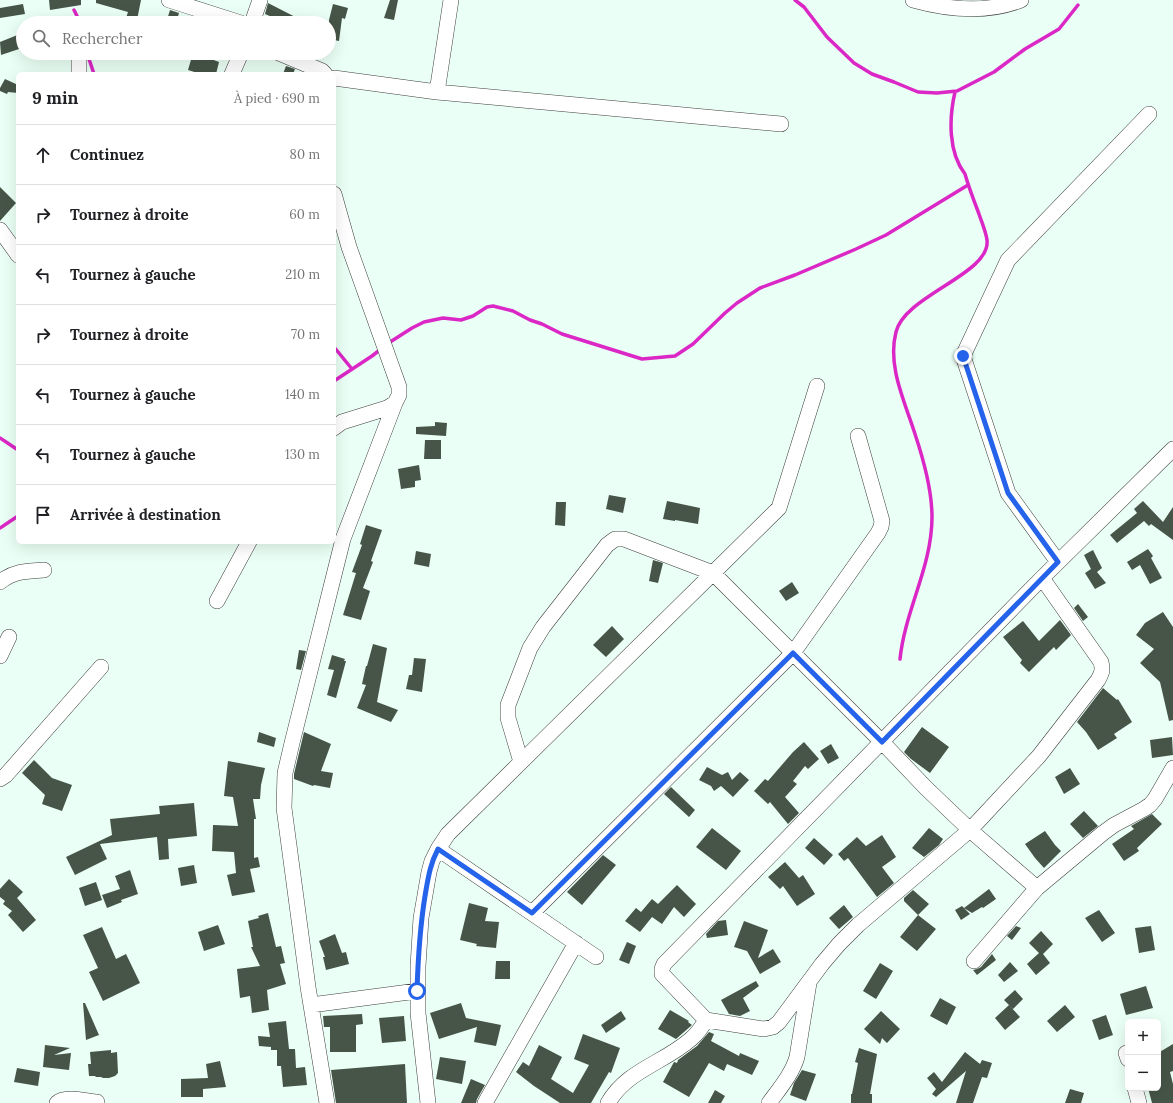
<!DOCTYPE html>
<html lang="fr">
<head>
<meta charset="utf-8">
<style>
	:root { --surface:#fff; --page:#f6f6f6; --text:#202124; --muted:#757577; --line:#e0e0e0 }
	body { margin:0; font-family:Lora,serif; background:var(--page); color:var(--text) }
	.controls { position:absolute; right:12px; bottom:12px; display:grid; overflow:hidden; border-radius:6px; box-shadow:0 4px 16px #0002 }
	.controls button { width:36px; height:36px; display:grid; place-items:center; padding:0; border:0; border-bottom:1px solid var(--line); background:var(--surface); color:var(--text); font:20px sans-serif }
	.stop { position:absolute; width:12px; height:12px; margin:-9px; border:3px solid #2563eb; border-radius:50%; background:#fff }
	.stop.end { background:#2563eb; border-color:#fff; box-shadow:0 1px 4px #0008 }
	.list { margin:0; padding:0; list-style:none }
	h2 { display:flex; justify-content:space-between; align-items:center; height:52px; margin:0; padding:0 16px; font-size:17px }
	h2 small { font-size:13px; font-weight:400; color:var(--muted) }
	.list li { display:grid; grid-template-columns:26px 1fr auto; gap:12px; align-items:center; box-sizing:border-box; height:60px; padding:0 16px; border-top:1px solid var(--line) }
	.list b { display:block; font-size:15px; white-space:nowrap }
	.list em { font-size:13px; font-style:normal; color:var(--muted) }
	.icon { flex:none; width:22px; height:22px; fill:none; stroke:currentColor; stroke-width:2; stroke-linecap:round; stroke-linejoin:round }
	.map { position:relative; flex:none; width:1173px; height:1103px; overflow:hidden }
	.search { position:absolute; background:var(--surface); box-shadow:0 4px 16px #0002; left:16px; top:16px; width:320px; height:44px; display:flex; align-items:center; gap:10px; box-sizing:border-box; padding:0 14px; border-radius:22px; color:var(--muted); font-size:15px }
	.panel { position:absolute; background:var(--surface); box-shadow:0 4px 16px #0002; left:16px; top:72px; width:320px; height:472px; border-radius:6px }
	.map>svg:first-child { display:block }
</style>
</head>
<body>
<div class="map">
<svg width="1173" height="1103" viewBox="0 0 1173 1103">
	<rect width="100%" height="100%" fill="#eafff5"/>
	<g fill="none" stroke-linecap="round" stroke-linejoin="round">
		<path stroke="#db27c6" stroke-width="3.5" d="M795 0 804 7 827 37 854 63 872 74 894 82 918 92 937 93 957 91 994 72 1025 49 1059 29 1078 5
			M74 10 78 18 79 23
			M87 53 94 74
			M387 344 412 328 424 322 443 318 461 320 473 316 487 307 493 306 513 311 530 320 542 324 562 334 642 359 675 356 693 344 725 313 737 303 760 288 795 275 856 249 886 235 968 185
			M334 347 352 369
			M334 381 372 356 381 349
			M0 438 18 450
			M0 528 18 516
			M900 659C905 610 932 567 932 517 932 489 924 461 915 434 905 402 887 366 896 332 905 295 991 274 987 240 986 232 982 223 979 214 974 201 969 188 965 174 948 152 949 118 955 92"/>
	</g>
	<path fill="#475548" d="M49 0H81V5L50 10Z
		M96 0H141L137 20 126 18 128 12 96 3Z
		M390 0H398L394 20 384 18Z
		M268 3 307 23H286L265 14Z
		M23 4 25 14 0 18V8Z
		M333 4 348 8 345 19 342 18 339 41 329 39V20Z
		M170 10 179 13 176 23H166Z
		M20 34 19 49 1 55 0 42Z
		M193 53H212L211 59 219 62 216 74H201L188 70Z
		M286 66 295 69 293 74H283Z
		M5 79 18 85V93L8 92 7 94 0 91V88Z
		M0 187 16 203 0 221Z
		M435 422 447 423 446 436 416 434V427L435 426Z
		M425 440H441V459H424Z
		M419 465 421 480 415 481V487L401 489 398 469Z
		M609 495 626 498 623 513 606 509Z
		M667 501 700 508 698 524 675 520V521L663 519Z
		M1143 501 1163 522 1173 507V540L1151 524 1149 526 1144 521 1117 543 1110 535 1137 513 1134 509Z
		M556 502H566L565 526 555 525Z
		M366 525 382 530 371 561 373 562 363 588 370 591 361 620 343 615 356 573 352 572 362 545 360 544Z
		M1148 549 1153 556 1151 558 1162 578 1150 584 1140 565 1132 570 1127 562Z
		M1093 550 1102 568 1097 572 1106 583 1095 589 1085 573 1091 569 1084 555Z
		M416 551 431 554 429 567 414 564Z
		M653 560 663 563 658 583 649 581Z
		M792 582 799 593 786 601 779 591Z
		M1078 604 1088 617 1083 621 1074 608Z
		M1163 612 1173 627V720L1169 721 1160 682 1140 663 1154 649 1136 635 1145 623Z
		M1060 620 1071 635 1056 650 1054 647 1029 672 1020 663 1022 660 1003 637 1023 621 1039 641Z
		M612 626 624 639 606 657 593 645Z
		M373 644 387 648 377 702 398 710 391 722 357 708 366 685 362 684 366 666H367Z
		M299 650 306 651 301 670 296 669Z
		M332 655 345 659 344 661H346L336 698 327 695 334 670 328 669Z
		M414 658 426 659 422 692 406 689 409 675H412Z
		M1103 688 1117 700 1118 699 1132 722 1114 734 1117 738 1098 750 1086 732 1077 722Z
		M922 727 949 747 930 773 911 759 904 752Z
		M259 732 276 738 274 747 257 742Z
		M304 732 331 744 321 771 333 773 330 788 314 785 313 786 294 779V774Z
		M1172 737 1173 755 1152 758 1150 740Z
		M804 742 819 759 808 769 805 766 793 781 797 784 785 797 799 813 788 824 770 802 768 804 754 791 765 779 768 781 793 752Z
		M831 744 839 758 828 764 820 751Z
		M34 760 52 778 72 785 62 811 42 804 45 795 22 773Z
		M228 761 265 768 261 785 260 799H253L256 819H254V858L258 857 260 867 250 869 255 892 232 896 227 875 236 873 234 852 212 851 213 825 238 826 233 797 224 796Z
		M707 767 722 775 728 772 732 780 740 772 749 780 733 797 721 786 714 791 711 786 699 780Z
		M1070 768 1080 784 1064 794 1055 777Z
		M671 787 695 810 689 817 664 794Z
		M194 803 197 836 168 839 169 859 159 860 157 837 100 844 107 859 75 875 66 857 112 835 110 819 160 814 159 806Z
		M1084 811 1098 826 1083 838 1070 824Z
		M1152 814 1162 824 1137 848 1139 851 1124 861 1112 844 1134 829 1131 826Z
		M712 828 741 851 726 870 696 847Z
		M929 828 943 839 939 845 924 857 912 848Z
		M1045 831 1055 845 1061 851 1044 868 1035 858 1025 844Z
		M882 835 896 857 882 867 894 883 877 897 848 858 844 861 838 854 857 837 866 846Z
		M814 838 833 855 824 865 805 848Z
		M603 855 616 865 582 905 567 892Z
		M785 862 799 878 803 875 815 894 797 906 783 886 780 889 768 877Z
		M194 865 197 883 181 886 178 868Z
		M130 870 138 894 121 900 122 902 107 908 102 895 120 889 115 876Z
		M9 879 23 892 17 898 36 920 23 932 8 915 12 911 3 904 5 901 0 897V889Z
		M96 882 102 900 85 906 79 888Z
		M677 885 696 904 684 917 674 907 662 924 652 917 640 932 625 921 636 908 641 912 652 899 658 904Z
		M989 889 996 899 983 908 982 907 972 913 964 908Z
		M913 890 929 904 918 915 904 901V898Z
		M469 903 488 908 485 921 499 922 496 948 476 946 477 944 460 940Z
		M844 905 853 917 839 929 829 918Z
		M962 906 970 914 961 920 955 910Z
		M1099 910 1115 933 1102 942 1085 918Z
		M268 913 276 947 281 946 285 963 280 964 286 984 267 990 269 1010 252 1013 250 996 240 998 237 969 260 966 251 947H253L248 921 259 918 258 916Z
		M918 915 936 929 917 951 900 937Z
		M726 920 728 935 707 938 706 934 718 921Z
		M744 921 768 930 758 958 773 949 781 962 760 974 747 951 734 947Z
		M218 925 225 944 204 951 198 932Z
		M1016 926 1021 928 1012 940 1007 936Z
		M1151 926 1155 950 1139 953 1135 928Z
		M102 927 116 959 126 954 140 983 103 1001 89 972 98 968 83 935Z
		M1041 931 1053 944 1043 954 1050 963 1036 975 1027 964 1039 953 1029 943Z
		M335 934 342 953 346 952 349 964 326 970 323 957H325L319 941Z
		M627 942 636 946 629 964 619 960Z
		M992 954 996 960 977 975 973 970 977 969 981 967Z
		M496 961H510V979H495Z
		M1010 962 1018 971 1004 982 998 975Z
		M880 963 893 971 876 999 863 991Z
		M756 981 759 986 743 998 750 1011 740 1016 729 1014 721 1000Z
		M1146 986 1153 1008 1126 1015 1120 994Z
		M1015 990 1023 999 1013 1009 1004 1000Z
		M940 998 956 1007 947 1025 930 1016Z
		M83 1003H85L99 1035 86 1040Z
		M461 1003 466 1018 501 1025 496 1046 474 1042 477 1027 439 1039 430 1013Z
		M1009 1005 1020 1017 1005 1030 995 1018Z
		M1065 1005 1075 1017 1057 1032 1047 1021Z
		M670 1010 689 1021 688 1022 692 1025 676 1039 658 1029Z
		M621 1011 626 1019 606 1033 601 1025Z
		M881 1011 900 1029 887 1043 882 1038 880 1044 864 1029Z
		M362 1014 363 1024 356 1025V1052H330V1027H324L323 1016Z
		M1106 1015 1113 1035 1099 1040 1092 1020Z
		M404 1016 406 1041 382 1043 379 1018Z
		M286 1021 289 1049H295L296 1068 305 1067 307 1085 283 1087 281 1066H277V1050H271V1047L259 1046 258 1036 270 1037 268 1023Z
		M709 1032 714 1034 711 1041 739 1056 740 1053 759 1061 752 1075 727 1064 724 1071 709 1063 689 1097 663 1082 674 1062 677 1063 678 1060 697 1046Z
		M583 1034 620 1048 611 1073 609 1072 591 1103H560L534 1086 516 1072 523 1062 529 1066 539 1045 562 1057 551 1079 573 1093 589 1065 574 1059Z
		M1173 1044V1071L1170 1072 1173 1084V1103H1152L1148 1088H1158V1053Z
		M45 1045 70 1048 54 1055 71 1053 69 1070 43 1067Z
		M859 1048 877 1054 870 1094H872V1103H851V1094H852L858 1063 855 1062Z
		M111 1050V1053L117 1052 118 1073 115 1076 109 1078H103L101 1077H96L95 1076H89L88 1064H91L90 1052Z
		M965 1052 980 1064 982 1060 992 1063 987 1078 982 1077 973 1103H956L966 1071 936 1097 932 1094 936 1089 927 1078 934 1072 942 1082Z
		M440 1057 466 1061 462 1084 436 1079Z
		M220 1061 226 1087 203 1089V1097H181V1079L208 1078 206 1064Z
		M405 1064 407 1103H336L331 1070Z
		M17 1068 40 1072 38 1086 14 1082Z
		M802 1070 816 1074 806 1101 790 1095 794 1083Z
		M471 1079 485 1085 477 1099 476 1103H461Z
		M1070 1089 1084 1093 1081 1103H1065Z
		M715 1090 725 1096 721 1103H708Z"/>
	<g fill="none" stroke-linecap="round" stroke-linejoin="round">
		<defs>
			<path id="minor" d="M169 0 241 23
				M451 0 437 92 781 124
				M913 0C949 10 986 14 1021 0
				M252 23 260 0
				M279 53 322 71 325 74
				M79 60V74
				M232 74 241 53
				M334 78 437 92
				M0 230 18 255
				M334 428 342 422 387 408 395 403
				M1058 562 1008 493 963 356 1008 260 1149 114
				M1042 578 1101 662C1103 670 1102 673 1098 680L1039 756 970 830 858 925 839 944 822 964 779 1022 773 1027 764 1029 706 1020 662 974V969L664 964 1042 578 1173 449
				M0 582C14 571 27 571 44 570
				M217 601 249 542
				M0 656 9 637
				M521 762 508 718V705L530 648 543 627 607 545 615 539H624L713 573 882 742 926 788 970 830 1037 888
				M0 779 6 775 101 667
				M438 849 596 957
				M532 913 793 653 878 533 881 527 882 521 858 436
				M974 961 1037 888 1103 833 1114 825 1144 809 1150 805 1155 799 1173 768
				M311 1005 417 991
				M1126 1053 1128 1059
				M1135 1088 1139 1103
				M57 1103C65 1095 86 1101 97 1102
				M327 1103 308 987 284 808 285 773 292 743 343 539 395 403 399 395V387L349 247 334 194
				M428 1103 418 1013V966L421 918 429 872 432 861 438 849 448 834 779 508 817 386
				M485 1103 576 943
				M608 1103C627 1070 664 1063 691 1039 698 1033 702 1027 706 1020
				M769 1103C780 1088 792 1074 797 1057L809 983"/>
		</defs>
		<use href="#minor" stroke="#3e3e3e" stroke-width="16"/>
		<use href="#minor" stroke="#fff" stroke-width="15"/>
	</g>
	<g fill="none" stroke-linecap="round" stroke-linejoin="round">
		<path stroke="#2563eb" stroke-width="5" d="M417 991C418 959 420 927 425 896 428 879 430 864 438 849L532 913 793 653 882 742 1058 562 1008 493 963 356"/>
	</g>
</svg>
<div class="controls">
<button>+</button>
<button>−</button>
</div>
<div class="stop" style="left:417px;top:991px"></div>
<div class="stop end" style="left:963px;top:356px"></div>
<div class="search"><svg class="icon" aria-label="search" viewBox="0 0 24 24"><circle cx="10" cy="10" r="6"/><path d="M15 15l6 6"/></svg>Rechercher</div>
<section class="panel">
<h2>9 min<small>À pied · 690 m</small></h2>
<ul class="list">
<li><svg class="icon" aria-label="ahead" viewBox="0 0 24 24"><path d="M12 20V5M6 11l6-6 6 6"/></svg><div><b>Continuez</b></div><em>80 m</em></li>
<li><svg class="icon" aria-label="right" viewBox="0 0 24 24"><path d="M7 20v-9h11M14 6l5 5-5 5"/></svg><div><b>Tournez à droite</b></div><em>60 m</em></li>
<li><svg class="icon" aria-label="left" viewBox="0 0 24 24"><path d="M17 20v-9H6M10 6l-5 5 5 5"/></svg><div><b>Tournez à gauche</b></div><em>210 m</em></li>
<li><svg class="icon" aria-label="right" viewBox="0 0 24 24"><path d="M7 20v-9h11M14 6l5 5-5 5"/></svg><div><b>Tournez à droite</b></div><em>70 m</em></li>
<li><svg class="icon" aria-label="left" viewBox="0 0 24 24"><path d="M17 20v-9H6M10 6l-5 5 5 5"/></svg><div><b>Tournez à gauche</b></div><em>140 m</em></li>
<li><svg class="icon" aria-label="left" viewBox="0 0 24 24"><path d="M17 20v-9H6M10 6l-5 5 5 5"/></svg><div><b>Tournez à gauche</b></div><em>130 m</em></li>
<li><svg class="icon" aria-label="arrive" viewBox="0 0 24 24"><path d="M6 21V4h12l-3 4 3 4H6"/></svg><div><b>Arrivée à destination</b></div></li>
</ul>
</section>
</div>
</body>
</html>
